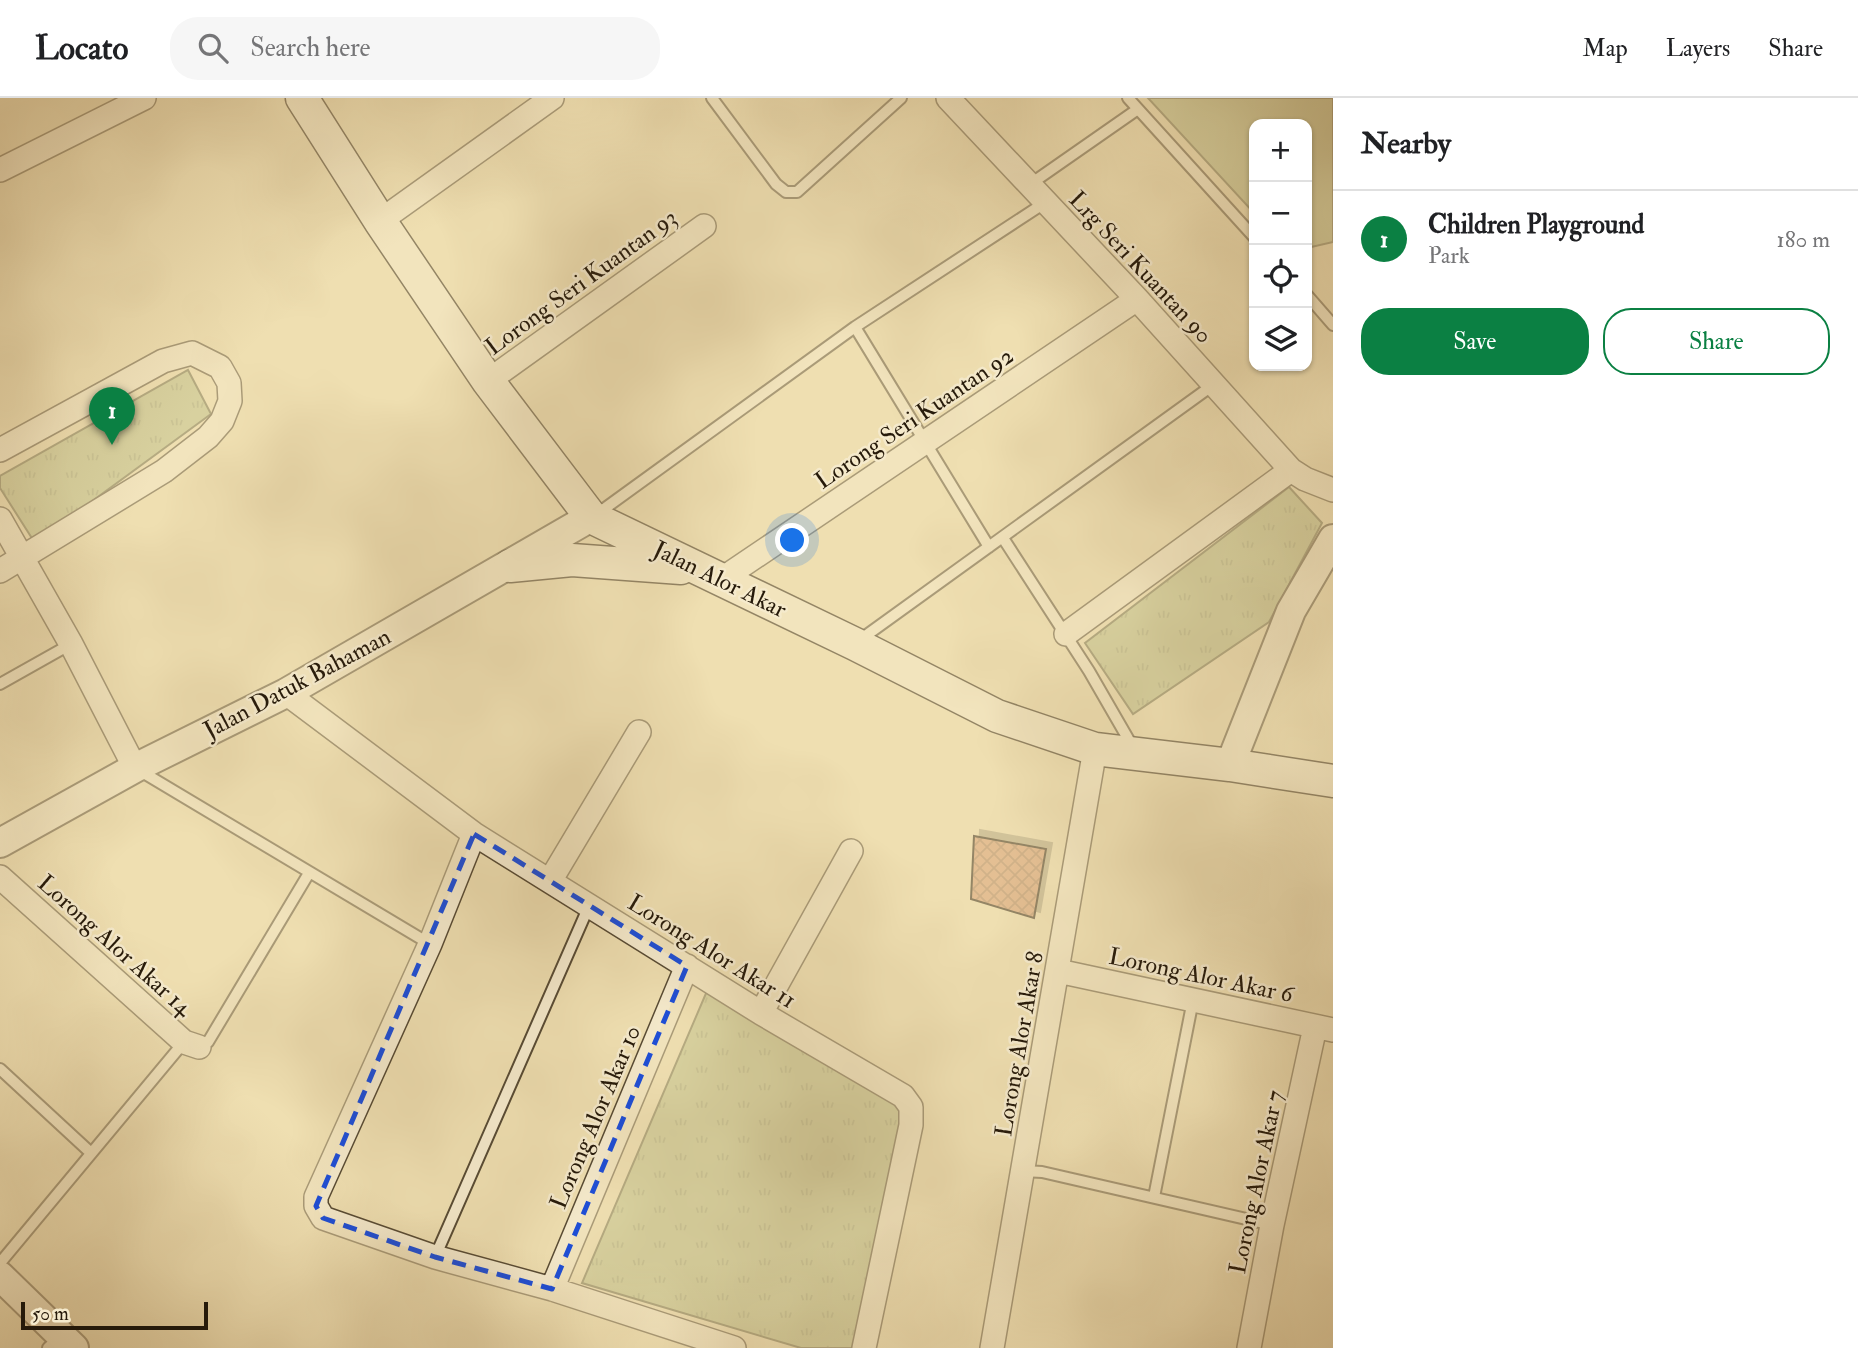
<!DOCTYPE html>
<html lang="en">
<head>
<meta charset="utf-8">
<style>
	:root { --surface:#fff; --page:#f6f6f6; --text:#202124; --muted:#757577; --line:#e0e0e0; --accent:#0b8043 }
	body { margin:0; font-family:"IM FELL Double Pica",serif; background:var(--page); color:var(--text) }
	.controls { position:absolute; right:21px; top:21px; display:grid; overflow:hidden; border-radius:14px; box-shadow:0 2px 5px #0004 }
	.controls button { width:63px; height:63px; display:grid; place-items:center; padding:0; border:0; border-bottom:2px solid var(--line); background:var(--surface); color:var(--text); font:35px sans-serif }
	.scale { position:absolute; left:21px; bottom:18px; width:187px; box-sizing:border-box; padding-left:7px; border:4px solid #261a0a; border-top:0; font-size:19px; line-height:24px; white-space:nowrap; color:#261a0a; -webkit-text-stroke:5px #f5eacc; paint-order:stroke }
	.you { position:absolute; left:793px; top:443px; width:24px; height:24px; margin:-18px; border:5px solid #fff; border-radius:50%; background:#1a73e8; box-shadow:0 0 0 10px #1a73e833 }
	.badge { display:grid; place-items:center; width:46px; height:46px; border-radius:50%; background:var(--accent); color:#fff; font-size:23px; font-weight:700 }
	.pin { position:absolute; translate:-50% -58px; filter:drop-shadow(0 2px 4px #0008) }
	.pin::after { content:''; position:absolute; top:37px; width:24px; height:21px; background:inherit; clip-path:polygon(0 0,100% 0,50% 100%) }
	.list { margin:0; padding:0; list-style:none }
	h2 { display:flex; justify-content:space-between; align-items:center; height:91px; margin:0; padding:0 28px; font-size:30px }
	h2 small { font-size:23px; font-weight:400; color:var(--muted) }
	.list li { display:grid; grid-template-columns:46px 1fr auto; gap:21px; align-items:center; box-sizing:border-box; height:98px; padding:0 28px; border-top:2px solid var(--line) }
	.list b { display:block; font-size:26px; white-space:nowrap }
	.list p { margin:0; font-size:23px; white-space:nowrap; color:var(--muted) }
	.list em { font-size:23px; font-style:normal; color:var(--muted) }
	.actions { display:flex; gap:14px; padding:21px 28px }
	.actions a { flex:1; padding:16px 0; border:2px solid var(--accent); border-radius:28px; text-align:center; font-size:24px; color:var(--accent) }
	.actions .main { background:var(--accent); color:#fff }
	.icon { flex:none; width:38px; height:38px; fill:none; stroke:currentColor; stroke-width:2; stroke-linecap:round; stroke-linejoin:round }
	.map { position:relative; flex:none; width:1333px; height:1250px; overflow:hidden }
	header { display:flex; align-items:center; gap:42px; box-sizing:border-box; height:98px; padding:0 35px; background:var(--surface); border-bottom:2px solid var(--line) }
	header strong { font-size:33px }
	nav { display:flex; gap:38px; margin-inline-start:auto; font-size:24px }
	.search { width:490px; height:63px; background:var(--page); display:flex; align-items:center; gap:18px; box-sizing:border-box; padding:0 24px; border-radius:28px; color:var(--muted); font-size:26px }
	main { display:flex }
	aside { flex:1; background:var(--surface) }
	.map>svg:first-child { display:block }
</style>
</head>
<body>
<header>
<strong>Locato</strong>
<div class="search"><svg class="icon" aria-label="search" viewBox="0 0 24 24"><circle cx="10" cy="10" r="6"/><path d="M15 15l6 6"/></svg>Search here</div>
<nav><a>Map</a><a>Layers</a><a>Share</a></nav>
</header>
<main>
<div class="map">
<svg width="1333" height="1250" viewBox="0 0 1333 1250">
	<defs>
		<pattern id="grass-tufts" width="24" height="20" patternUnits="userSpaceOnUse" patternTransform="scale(1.75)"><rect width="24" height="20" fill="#bcc189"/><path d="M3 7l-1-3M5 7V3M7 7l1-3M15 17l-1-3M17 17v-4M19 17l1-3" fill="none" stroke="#a1a575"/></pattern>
		<pattern id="building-cross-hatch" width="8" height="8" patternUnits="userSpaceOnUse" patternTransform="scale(1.75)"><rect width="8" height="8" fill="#d79a70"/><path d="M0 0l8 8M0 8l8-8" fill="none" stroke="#ae7d5a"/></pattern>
		<filter id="shadow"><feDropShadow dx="6" dy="-6" stdDeviation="0" flood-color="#0004"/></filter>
	</defs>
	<rect width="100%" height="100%" fill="#efdfb1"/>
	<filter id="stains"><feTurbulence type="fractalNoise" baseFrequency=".00286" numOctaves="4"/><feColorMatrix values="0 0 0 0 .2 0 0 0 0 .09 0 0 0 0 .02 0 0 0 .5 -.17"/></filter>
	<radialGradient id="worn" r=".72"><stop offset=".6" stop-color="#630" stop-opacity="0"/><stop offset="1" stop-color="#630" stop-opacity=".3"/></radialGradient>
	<path fill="url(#grass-tufts)" stroke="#716e4a" stroke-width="2" d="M188 272 211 316 35 445 0 390V378Z
		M1289 389 1322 425 1269 524 1133 616 1085 545Z
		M707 893 907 1007 858 1250H801L582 1185Z"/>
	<path fill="#bcc189" stroke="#716e4a" stroke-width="2" d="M1148 0H1333V144L1307 150V26H1254V115Z"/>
	<path fill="url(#building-cross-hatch)" stroke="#261a0a" stroke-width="2" filter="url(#shadow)" d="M974 738 1046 751 1034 820 971 801Z"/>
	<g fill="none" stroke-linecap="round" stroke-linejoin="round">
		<defs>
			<path id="service" d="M712 0 776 86 786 94H797L901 0
				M1128 0 1254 139
				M1029 87 1138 11
				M1307 197 1333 227
				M855 229 989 449
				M597 416 855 229 1046 104
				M1003 440 1089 573 1134 651
				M857 544 1213 287
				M0 586 71 546
				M137 671 430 846
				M199 949 208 944 309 775
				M0 971 91 1055
				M1023 1073 1042 1074 1272 1127
				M1154 1099 1193 902
				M435 1159 589 808
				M0 1165 184 944
				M48 1250 61 1238"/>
			<path id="minor" d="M948 0 1137 201 1291 372 1305 381 1333 392
				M0 72 144 0
				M380 123 552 0
				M488 283 704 128
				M0 352 163 263 192 255 220 269 229 285 230 303 222 323 208 339 164 373 0 473
				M0 421 71 546 135 670
				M722 481 1137 201
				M1066 536 1291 372
				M286 595 474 736 761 915 903 998 911 1009V1027L864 1250
				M474 736 430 846 316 1099V1108L323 1120 435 1159 552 1191 734 1250
				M0 779 184 944 199 949
				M550 783 639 634
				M1058 873 1333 932
				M761 915 851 753
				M552 1191 687 868
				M992 1250 1095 651
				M1249 1250 1272 1127 1315 929"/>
			<path id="tertiary" d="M1230 667 1291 513 1333 441
				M0 745 135 670 286 595 591 419
				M0 1178 74 1250"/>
			<path id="secondary" d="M302 0 380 123 488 283 591 419 855 546 997 618 1095 651 1230 667 1333 683
				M510 468 572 462 681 470"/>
		</defs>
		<use href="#service" stroke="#584b34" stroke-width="14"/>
		<use href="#minor" stroke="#584b34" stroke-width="26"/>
		<use href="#tertiary" stroke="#584b34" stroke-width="32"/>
		<use href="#secondary" stroke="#261a0a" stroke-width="35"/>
		<use href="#service" stroke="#f5eacc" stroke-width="10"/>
		<use href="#minor" stroke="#f5eacc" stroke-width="23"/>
		<use href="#tertiary" stroke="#f5eacc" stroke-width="28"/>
		<use href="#secondary" stroke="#f5eacc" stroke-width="32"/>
	</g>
	<path d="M0 0H1333V1250H0ZM474 736 687 868 552 1191 435 1159 323 1120 316 1108Z" fill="#efdfb1" fill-opacity=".55" fill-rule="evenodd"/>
	<path fill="none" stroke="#1d4ed8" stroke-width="5" stroke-dasharray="14 9" stroke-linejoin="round" d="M474 736 687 868 552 1191 435 1159 323 1120 316 1108Z"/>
	<g text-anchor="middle" stroke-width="5" stroke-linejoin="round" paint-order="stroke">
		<g font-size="24" fill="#261a0a" stroke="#f5eacc">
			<text transform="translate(1141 169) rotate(47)" y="8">Lrg Seri Kuantan 90</text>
			<text transform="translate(581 184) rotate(-36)" y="8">Lorong Seri Kuantan 93</text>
			<text transform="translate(914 320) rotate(-34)" y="8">Lorong Seri Kuantan 92</text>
			<text transform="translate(720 481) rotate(26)" y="8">Jalan Alor Akar</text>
			<text transform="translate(297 585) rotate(-28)" y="8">Jalan Datuk Bahaman</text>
			<text transform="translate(115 847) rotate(42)" y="8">Lorong Alor Akar 14</text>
			<text transform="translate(712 853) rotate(32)" y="8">Lorong Alor Akar 11</text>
			<text transform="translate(1201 877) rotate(12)" y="8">Lorong Alor Akar 6</text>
			<text transform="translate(1019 946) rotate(-80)" y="8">Lorong Alor Akar 8</text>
			<text transform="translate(595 1019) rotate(-67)" y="8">Lorong Alor Akar 10</text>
			<text transform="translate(1256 1084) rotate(-78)" y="8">Lorong Alor Akar 7</text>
		</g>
	</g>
	<rect width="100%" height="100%" filter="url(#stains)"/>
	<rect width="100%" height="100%" fill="url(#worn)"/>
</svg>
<div class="controls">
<button>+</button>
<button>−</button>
<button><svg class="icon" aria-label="locate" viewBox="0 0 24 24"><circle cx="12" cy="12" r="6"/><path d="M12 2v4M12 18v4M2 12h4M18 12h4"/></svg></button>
<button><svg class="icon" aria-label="layers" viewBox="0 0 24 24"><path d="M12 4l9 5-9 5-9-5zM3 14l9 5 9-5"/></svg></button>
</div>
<div class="scale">50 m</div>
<div class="you"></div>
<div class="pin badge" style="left:112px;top:347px">1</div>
</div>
<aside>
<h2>Nearby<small></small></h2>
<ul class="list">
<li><span class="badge">1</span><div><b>Children Playground</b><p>Park</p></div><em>180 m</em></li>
</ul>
<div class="actions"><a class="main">Save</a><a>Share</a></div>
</aside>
</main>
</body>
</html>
